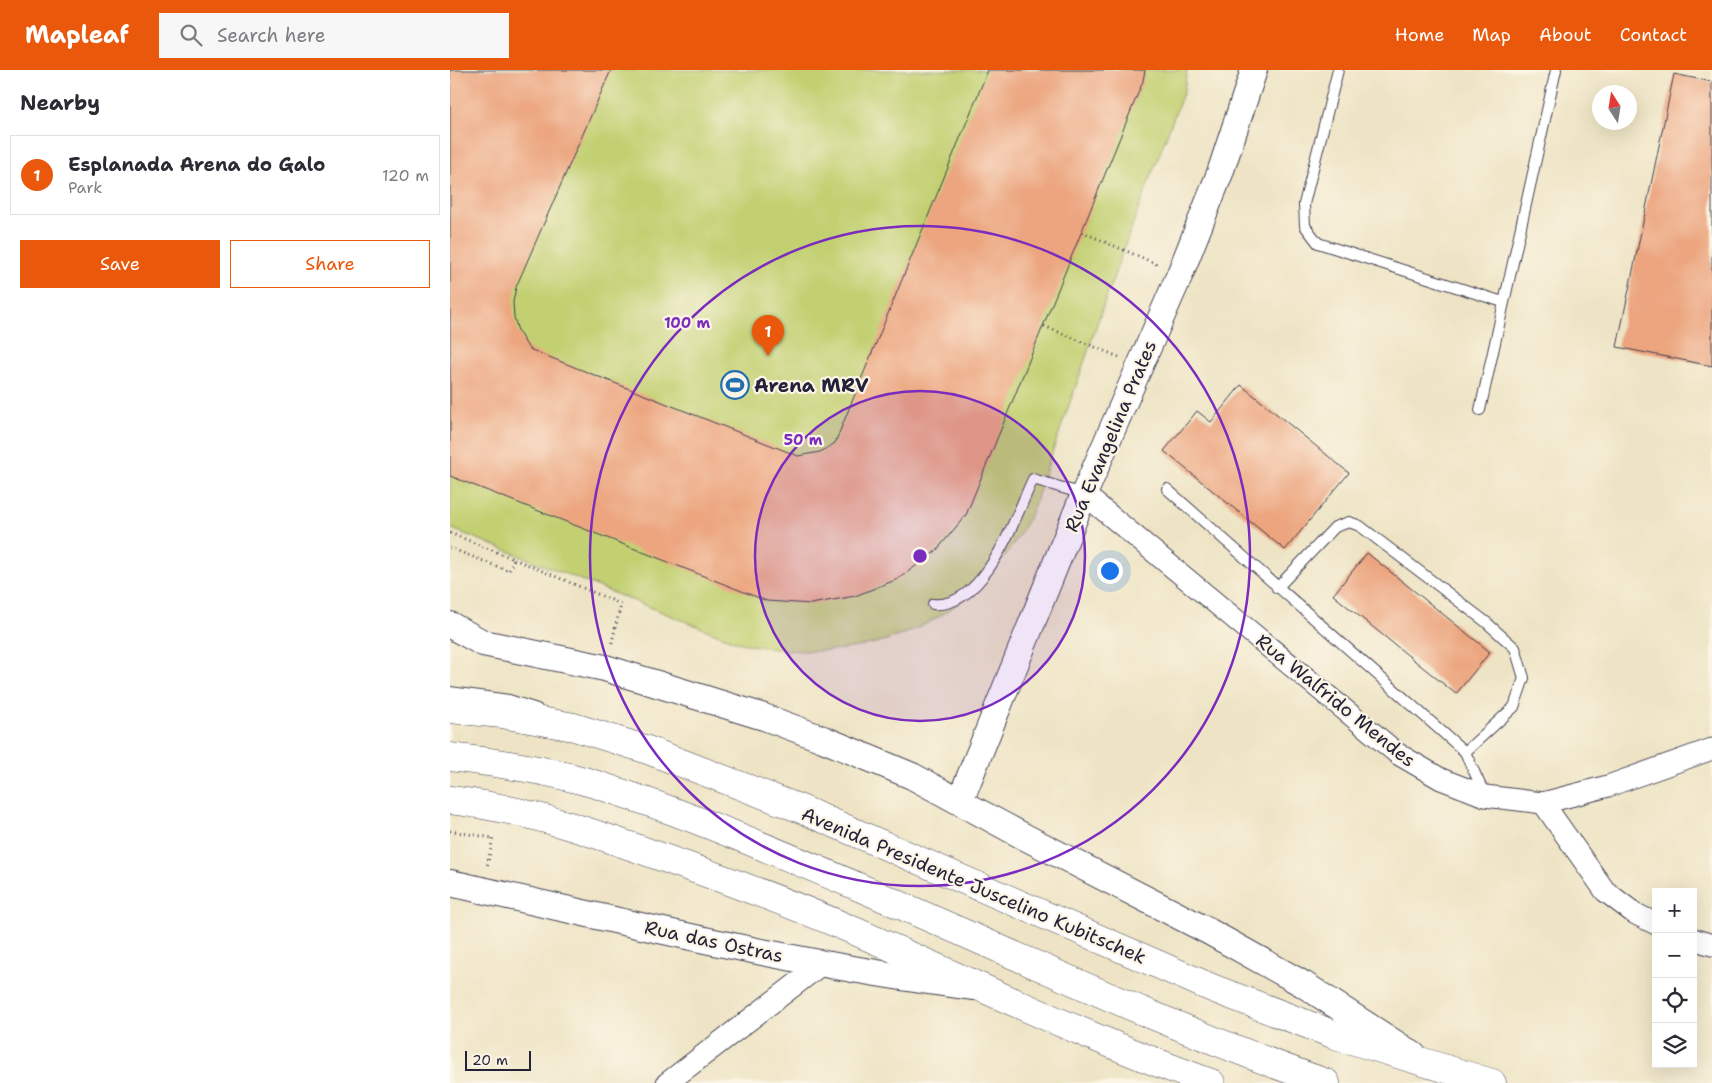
<!DOCTYPE html>
<html lang="en">
<head>
<meta charset="utf-8">
<style>
	:root { --surface:#fff; --page:#f7f7f7; --text:#2b2b33; --muted:#7c7c81; --line:#e1e1e2; --accent:#ea580c }
	body { margin:0; font-family:"Shantell Sans",sans-serif; background:var(--page); color:var(--text) }
	.controls { position:absolute; right:15px; bottom:15px; display:grid; overflow:hidden; border-radius:0px; box-shadow:0 5px 20px #0002 }
	.controls button { width:45px; height:45px; display:grid; place-items:center; padding:0; border:0; border-bottom:1px solid var(--line); background:var(--surface); color:var(--text); font:25px sans-serif }
	.compass { position:absolute; left:1142px; top:15px; width:45px; height:45px; border-radius:50%; background:var(--surface); box-shadow:0 5px 20px #0002; rotate:348deg }
	.scale { position:absolute; left:15px; bottom:12px; width:66px; box-sizing:border-box; padding-left:5px; border:2px solid #22223b; border-top:0; font-size:14px; line-height:18px; white-space:nowrap; color:#22223b; -webkit-text-stroke:4px #fcf5e5; paint-order:stroke }
	.you { position:absolute; left:659px; top:500px; width:18px; height:18px; margin:-12px; border:4px solid #fff; border-radius:50%; background:#1a73e8; box-shadow:0 0 0 8px #1a73e833 }
	.badge { display:grid; place-items:center; width:32px; height:32px; border-radius:50%; background:var(--accent); color:#fff; font-size:16px; font-weight:700 }
	.pin { position:absolute; translate:-50% -41px; filter:drop-shadow(0 1px 2px #0008) }
	.pin::after { content:''; position:absolute; top:26px; width:18px; height:15px; background:inherit; clip-path:polygon(0 0,100% 0,50% 100%) }
	.list { margin:0; padding:0; list-style:none }
	h2 { display:flex; justify-content:space-between; align-items:center; height:65px; margin:0; padding:0 20px; font-size:21px }
	h2 small { font-size:16px; font-weight:400; color:var(--muted) }
	.list li { display:grid; grid-template-columns:32px 1fr auto; gap:15px; align-items:center; box-sizing:border-box; height:80px; margin:0 10px 10px; padding:0 10px; border:1px solid var(--line); border-radius:0px }
	.list b { display:block; font-size:19px; white-space:nowrap }
	.list p { margin:0; font-size:16px; white-space:nowrap; color:var(--muted) }
	.list em { font-size:16px; font-style:normal; color:var(--muted) }
	.actions { display:flex; gap:10px; padding:15px 20px }
	.actions a { flex:1; padding:11px 0; border:1px solid var(--accent); border-radius:0px; text-align:center; font-size:18px; color:var(--accent) }
	.actions .main { background:var(--accent); color:#fff }
	.icon { flex:none; width:28px; height:28px; fill:none; stroke:currentColor; stroke-width:2; stroke-linecap:round; stroke-linejoin:round }
	.map { position:relative; flex:none; width:1262px; height:1013px; overflow:hidden }
	header { display:flex; align-items:center; gap:30px; box-sizing:border-box; height:70px; padding:0 25px; background:var(--accent); color:#fff }
	header strong { font-size:24px }
	nav { display:flex; gap:28px; margin-inline-start:auto; font-size:18px }
	.search { width:350px; height:45px; background:var(--page); display:flex; align-items:center; gap:12px; box-sizing:border-box; padding:0 18px; border-radius:0px; color:var(--muted); font-size:19px }
	main { display:flex }
	aside { flex:1; background:var(--surface) }
	.map>svg:first-child { display:block }
</style>
</head>
<body>
<header>
<strong>Mapleaf</strong>
<div class="search"><svg class="icon" aria-label="search" viewBox="0 0 24 24"><circle cx="10" cy="10" r="6"/><path d="M15 15l6 6"/></svg>Search here</div>
<nav><a>Home</a><a>Map</a><a>About</a><a>Contact</a></nav>
</header>
<main>
<aside>
<h2>Nearby<small></small></h2>
<ul class="list">
<li><span class="badge">1</span><div><b>Esplanada Arena do Galo</b><p>Park</p></div><em>120 m</em></li>
</ul>
<div class="actions"><a class="main">Save</a><a>Share</a></div>
</aside>
<div class="map">
<svg width="1262" height="1013" viewBox="0 0 1262 1013">
	<rect width="100%" height="100%" fill="#fcf5e5"/>
	<filter id="ink" filterUnits="userSpaceOnUse"><feTurbulence type="fractalNoise" baseFrequency=".02" numOctaves="2"/><feDisplacementMap in="SourceGraphic" scale="10" xChannelSelector="R" yChannelSelector="G"/><feConvolveMatrix kernelMatrix="1 2 1 2 8 2 1 2 1" color-interpolation-filters="sRGB"/></filter>
	<filter id="wash" filterUnits="userSpaceOnUse"><feTurbulence type="fractalNoise" baseFrequency=".0096" numOctaves="4" result="noise"/><feDisplacementMap in="SourceGraphic" scale="20" xChannelSelector="R" yChannelSelector="G"/><feGaussianBlur stdDeviation="1.12" result="paint"/><feColorMatrix in="noise" values="0 0 0 0 0 0 0 0 0 0 0 0 0 0 0 0 0 1.4 0 .05"/><feComposite in="paint" operator="in"/></filter>
	<g filter="url(#wash)">
		<rect width="100%" height="100%" fill="#eee4c5"/>
		<path fill="#c3d072" stroke="#727956" d="M0 0H737L734 21C704 98 674 175 647 254 633 297 617 340 602 383 594 404 589 427 579 447 522 560 407 601 287 572L0 458Z"/>
		<g id="blocks">
			<path fill="#eca57f" d="M0 0H161L66 217 63 232 64 247 68 261 79 279 348 386 370 382 385 373 538 0H695L693 11 516 445 486 481 448 509 405 526 361 534 317 531 0 406Z
				M1224 4 1262 12V296L1167 277Z
				M791 315 899 403 835 480 714 381 747 341 761 352Z
				M917 483 1040 582 1006 624 883 525Z"/>
		</g>
	</g>
	<g filter="url(#ink)">
		<use href="#blocks" fill-opacity="0" stroke="#413f50" stroke-width="1"/>
		<g fill="none" stroke-linecap="round" stroke-linejoin="round">
			<defs>
				<path id="service" d="M888 0 854 134 855 156 868 173 1053 232
					M1030 340 1106 0
					M717 419 1015 682 1034 723
					M827 518 885 457 899 452 910 456 1036 552 1065 578 1074 608 1064 637 1015 682
					M483 534C535 539 565 447 583 409L633 424
					M0 622 59 630 87 639"/>
				<path id="minor" d="M634 424 948 684 991 709 1035 726 1093 733 1158 716 1262 679
					M1093 733 1155 821 1184 843 1206 854
					M1243 869 1262 875
					M217 1013 372 894"/>
				<path id="tertiary" d="M0 555 33 573 155 598 314 647 373 669 462 706 573 766 758 861 853 914 963 985
					M510 731 634 424 730 204 770 103 804 0
					M0 813C174 851 347 896 524 917"/>
				<path id="secondary" d="M0 730C79 739 153 766 228 793 288 814 349 837 407 862 525 914 640 969 761 1013"/>
				<path id="trunk" d="M0 639 52 644 124 657 195 679 351 739 762 918 885 965 1042 1013
					M0 687C49 693 100 700 148 715 237 744 325 781 411 818 566 885 718 957 876 1013"/>
			</defs>
			<use href="#service" stroke="#413f50" stroke-width="12"/>
			<use href="#minor" stroke="#413f50" stroke-width="23"/>
			<use href="#tertiary" stroke="#413f50" stroke-width="28"/>
			<use href="#secondary" stroke="#413f50" stroke-width="29"/>
			<use href="#trunk" stroke="#413f50" stroke-width="29"/>
			<path stroke="#413f50" stroke-width="3" stroke-dasharray="1 4" stroke-linecap="butt" d="M632 162 709 195
				M594 256 669 287
				M0 463 64 489 59 501 0 478
				M64 489 171 534 161 576
				M0 761 43 768 37 797"/>
			<use href="#service" stroke="#fff" stroke-width="10"/>
			<use href="#minor" stroke="#fff" stroke-width="21"/>
			<use href="#tertiary" stroke="#fff" stroke-width="26"/>
			<use href="#secondary" stroke="#fff" stroke-width="28"/>
			<use href="#trunk" stroke="#fff" stroke-width="28"/>
		</g>
	</g>
	<circle cx="470" cy="486" r="165" fill="#7b2cbf" fill-opacity=".12"/>
	<g fill="none" stroke="#7b2cbf" stroke-width="2.5">
		<circle cx="470" cy="486" r="165"/>
		<circle cx="470" cy="486" r="330"/>
	</g>
	<defs>
		<symbol id="stadium-ring" viewBox="-11 -11 22 22"><circle r="9.5" fill="#fcf5e5" stroke="#1f6fb2" stroke-width="1.5"/><path d="M0-5a6.5 5 0 1 0 0 10a6.5 5 0 1 0 0-10ZM-3.5-1.8h7v3.6h-7Z" fill="#1f6fb2"/></symbol>
	</defs>
	<g fill-rule="evenodd">
		<use href="#stadium-ring" x="269" y="299" width="32" height="32"/>
	</g>
	<g text-anchor="middle" stroke-width="4.5" stroke-linejoin="round" paint-order="stroke">
		<g font-size="19" font-weight="bold" fill="#22223b" stroke="#fcf5e5" text-anchor="start">
			<text x="304" y="322">Arena MRV</text>
		</g>
		<g font-size="19" fill="#22223b" stroke="#fcf5e5">
			<text transform="translate(660 366) rotate(-67)" y="7">Rua Evangelina Prates</text>
			<text transform="translate(886 630) rotate(39)" y="7">Rua Walfrido Mendes</text>
			<text transform="translate(524 815) rotate(23)" y="7">Avenida Presidente Juscelino Kubitschek</text>
			<text transform="translate(264 871) rotate(12)" y="7">Rua das Ostras</text>
		</g>
	</g>
	<circle cx="470" cy="486" r="8" fill="#7b2cbf" stroke="#fcf5e5" stroke-width="2.5"/>
	<g font-size="15" text-anchor="middle" font-weight="bold" fill="#7b2cbf" stroke="#fcf5e5" stroke-width="4.5" stroke-linejoin="round" paint-order="stroke">
		<text x="237" y="258">100 m</text>
		<text x="353" y="375">50 m</text>
	</g>
</svg>
<div class="controls">
<button>+</button>
<button>−</button>
<button><svg class="icon" aria-label="locate" viewBox="0 0 24 24"><circle cx="12" cy="12" r="6"/><path d="M12 2v4M12 18v4M2 12h4M18 12h4"/></svg></button>
<button><svg class="icon" aria-label="layers" viewBox="0 0 24 24"><path d="M12 4l9 5-9 5-9-5zM3 14l9 5 9-5"/></svg></button>
</div>
<svg class="compass" viewBox="-18 -18 36 36"><path d="M0-13l5 13h-10z" fill="#e53935"/><path d="M0 13l5-13h-10z" fill="#7c7c81"/></svg>
<div class="scale">20 m</div>
<div class="you"></div>
<div class="pin badge" style="left:318px;top:286px">1</div>
</div>
</main>
</body>
</html>
